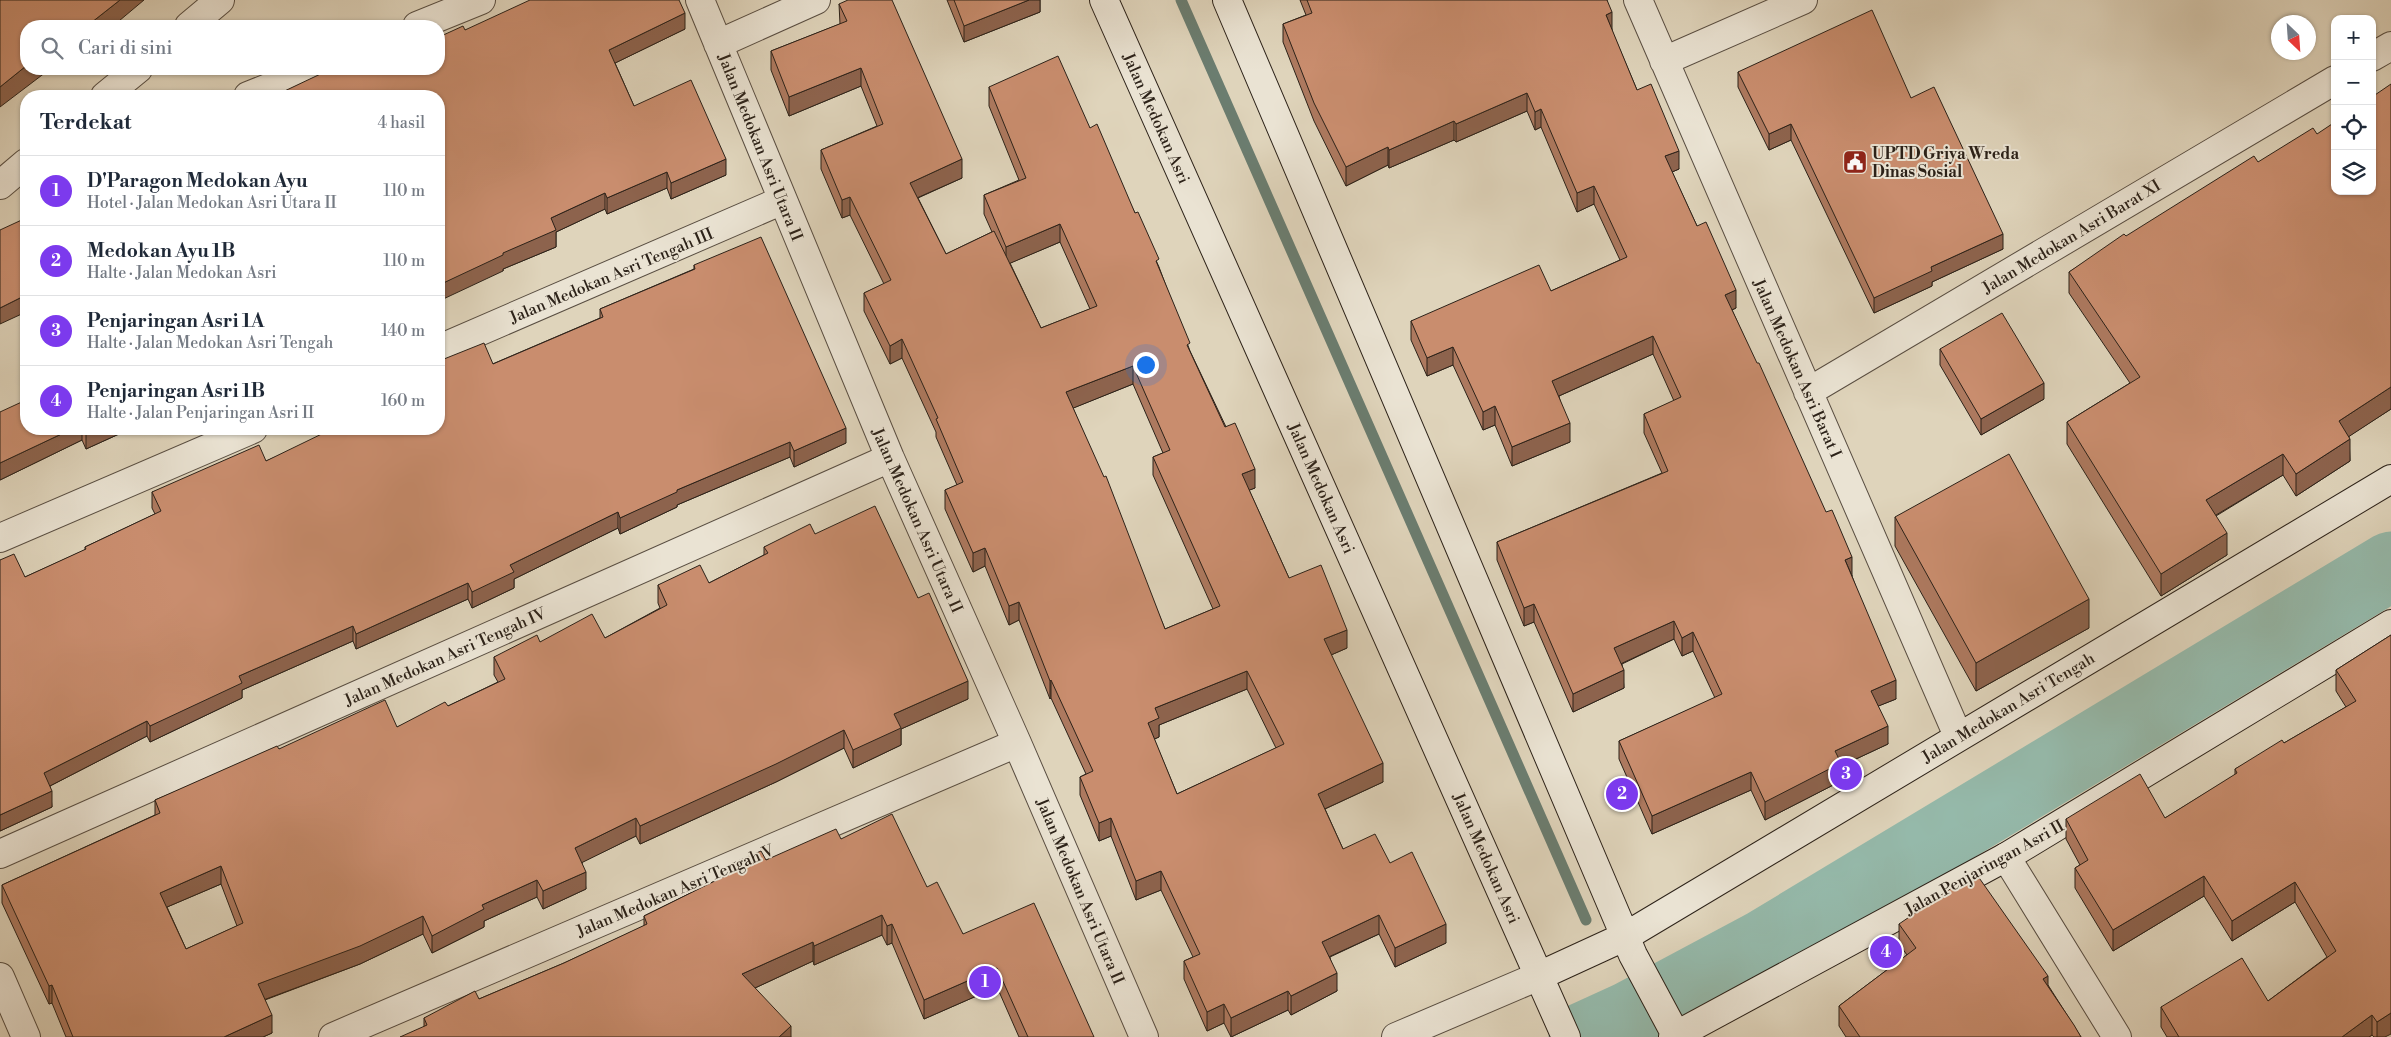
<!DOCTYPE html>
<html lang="id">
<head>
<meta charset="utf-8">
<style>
	:root { --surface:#fff; --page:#f2f2f3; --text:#1f2937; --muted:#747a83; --line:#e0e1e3; --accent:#7c3aed }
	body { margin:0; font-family:"Libre Bodoni",serif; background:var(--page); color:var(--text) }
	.controls { position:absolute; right:15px; top:15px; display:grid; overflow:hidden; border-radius:10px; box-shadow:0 1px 4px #0004 }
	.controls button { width:45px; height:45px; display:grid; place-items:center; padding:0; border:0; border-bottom:1px solid var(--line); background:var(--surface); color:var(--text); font:25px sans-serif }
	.compass { position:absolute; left:2271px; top:15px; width:45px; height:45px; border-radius:50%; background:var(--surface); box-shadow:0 1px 4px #0004; rotate:155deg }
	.you { position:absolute; left:1145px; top:364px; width:18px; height:18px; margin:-12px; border:4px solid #fff; border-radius:50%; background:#1a73e8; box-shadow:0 0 0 8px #1a73e833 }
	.badge { display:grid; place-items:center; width:32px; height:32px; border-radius:50%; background:var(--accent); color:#fff; font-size:16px; font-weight:700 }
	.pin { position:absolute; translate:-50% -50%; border:2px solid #fff; box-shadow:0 1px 5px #0006 }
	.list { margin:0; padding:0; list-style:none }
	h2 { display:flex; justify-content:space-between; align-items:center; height:65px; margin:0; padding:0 20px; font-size:21px }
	h2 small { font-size:16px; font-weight:400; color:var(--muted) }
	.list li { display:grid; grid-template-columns:32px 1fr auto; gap:15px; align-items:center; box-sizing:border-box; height:70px; padding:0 20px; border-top:1px solid var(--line) }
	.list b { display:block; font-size:19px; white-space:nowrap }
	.list p { margin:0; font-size:16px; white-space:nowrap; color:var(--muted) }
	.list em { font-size:16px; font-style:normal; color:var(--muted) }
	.icon { flex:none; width:28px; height:28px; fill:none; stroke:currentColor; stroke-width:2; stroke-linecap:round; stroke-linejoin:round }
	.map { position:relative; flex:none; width:2391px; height:1037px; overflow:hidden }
	.search { position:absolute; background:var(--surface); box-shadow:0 1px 4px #0004; left:20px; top:20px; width:425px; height:55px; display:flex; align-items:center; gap:12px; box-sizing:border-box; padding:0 18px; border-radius:20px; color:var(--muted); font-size:19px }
	.panel { position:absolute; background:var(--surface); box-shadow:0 1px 4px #0004; left:20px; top:90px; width:425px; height:345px; border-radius:20px }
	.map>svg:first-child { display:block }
</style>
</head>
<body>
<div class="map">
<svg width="2391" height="1037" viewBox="0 0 2391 1037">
	<rect width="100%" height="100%" fill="#dfd4bb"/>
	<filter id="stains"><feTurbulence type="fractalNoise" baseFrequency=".004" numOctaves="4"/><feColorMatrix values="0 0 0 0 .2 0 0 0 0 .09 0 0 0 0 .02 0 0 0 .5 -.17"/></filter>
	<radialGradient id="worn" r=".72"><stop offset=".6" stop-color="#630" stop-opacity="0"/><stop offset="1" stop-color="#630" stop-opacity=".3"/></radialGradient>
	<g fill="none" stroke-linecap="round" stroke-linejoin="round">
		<path stroke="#6b7d70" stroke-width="11" d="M1181 0C1314 308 1452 613 1586 920"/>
		<path stroke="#95b9aa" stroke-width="69" d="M1583 1037 1629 1016 1762 945 2391 566"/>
		<defs>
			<path id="street" d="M700 0 890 458 1017 743 1144 1037
				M1638 0 1958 736
				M189 26 220 0
				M417 26 481 0
				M718 44 816 0
				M2372 57 2391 46
				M1664 61 1803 0
				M105 96 138 69
				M248 96 315 69
				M0 185 26 163
				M439 349 783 200
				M1808 392 2335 80
				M0 538 253 429
				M0 854 890 458
				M2006 857 2117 1037
				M0 977 26 1037
				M333 1037 1017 743
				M1396 1037 1539 976"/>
			<path id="secondary" d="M1104 0 1566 1037
				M1227 0 1633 955 1677 1037
				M1539 976 1626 936 2391 479
				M1673 1037 2006 857 2391 624"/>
		</defs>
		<use href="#street" stroke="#594e42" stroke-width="30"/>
		<use href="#secondary" stroke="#2c2219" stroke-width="30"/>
		<use href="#street" stroke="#eae3d3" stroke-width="28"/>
		<use href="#secondary" stroke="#eae3d3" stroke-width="28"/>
	</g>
	<path fill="#ad795f" stroke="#2c2219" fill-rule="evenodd" d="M947 0H1040V12L964 42Z
		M1300 0H1607L1612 31 1637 90 1679 169 1672 172 1697 226 1736 308 1732 310 1852 576 1896 699 1878 706 1888 744 1841 766V781L1765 820 1751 790 1652 834 1619 759V741L1715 698 1693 651 1682 656 1674 639 1622 664 1624 688 1573 712 1534 622 1524 626 1497 560V542L1662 473 1644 433V414L1674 401 1653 354 1559 396 1570 442 1512 466 1495 425 1483 430 1453 365 1427 376 1411 340V321L1551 291 1620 260 1594 204 1577 212 1541 127 1535 130 1527 111 1456 142 1454 140 1389 168 1388 165 1346 186 1314 121 1283 42V24L1306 15Z
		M839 4 962 178 918 198 946 254 992 232 984 214V195L1019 180 989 106V87L1090 128 1135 213 1159 267 1190 351 1255 488 1249 490 1289 578 1347 648 1331 655 1383 782 1325 809 1343 849 1390 863 1446 943 1395 967 1379 934 1330 957 1337 991 1291 1015 1288 1010 1231 1037 1224 1023 1207 1031 1184 979V961L1193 957 1161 890 1136 900 1111 836 1099 841 1080 795V777L1086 774 1051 698 1050 699 1019 620 1009 625 985 566 973 572 945 509V490L957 485 936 437V432L902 358 890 364 864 311V293L884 284 850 215 842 218 821 169V150L877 126 861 86 789 116 771 70V51L840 24ZM1060 242 1090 309 1041 328 1010 263ZM1133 384 1163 453 1153 457V475L1213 609 1165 629 1073 408ZM1247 689 1276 748 1177 794 1154 739 1159 737V725Z
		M685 29 615 63 634 106 726 175 671 199 667 188 607 214 605 209 556 232V247L503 269V271L439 69 465 30Z
		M1738 72 1911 98 2003 249 1932 282V286L1874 313 1791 140 1769 150 1738 87Z
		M2126 236 2391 409 2349 436 2350 461 2296 496 2283 475 2216 516 2227 555 2161 596 2067 444V422L2130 383 2069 293V272Z
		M694 265 846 443 794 467 790 457 677 505V507L620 534 618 528 514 579V588L472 608 468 599 356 649 353 641 242 690V698L150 742 147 736 50 786 52 807 0 831V560L25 577 85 550V547L155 514 152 508V492L266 461 600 318V309L694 269Z
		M1940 349 2044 399 1981 435 1940 365Z
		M0 412 26 429H130L86 449 82 440 0 480Z
		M1895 517 2089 628 1976 691 1895 546Z
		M815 534 918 598 968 699 901 729V745L853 768 844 748 776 782 640 844 636 836 582 862 586 889 543 909 537 897 484 921V927L432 953 423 934 360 964 265 1000 272 1033 263 1037H66L52 1003 49 1004 2 903V885L155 815V800L279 749 397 727 448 706 498 682 494 675V657L540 642 605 638 660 608 658 603V585L709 583 764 555V547ZM221 884 237 926 186 949 167 907Z
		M2391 635 2385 1037H2374L2372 1035 2369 1037H2167L2161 1027V1007L2268 1001 2327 957 2295 902 2232 941 2204 896 2113 951 2075 888V868L2080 865 2066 839V819L2165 818 2235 775V769L2284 743 2346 707 2336 691V670Z
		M841 839 927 887 963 934 1094 1037H1019L997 987 924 1019 892 943 887 945 882 935 814 965 813 961 755 988 791 1037 424 1027V1018L479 999 564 963 644 926V916L731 873V864L766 860Z
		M1899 924 2048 985 2081 1037H1846L1839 1026V1006L1907 955 1899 944Z"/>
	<path fill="#8d634d" stroke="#2c2219" d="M120 0H144L113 26H87Z
		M1029 0H1040V12L964 42V26Z
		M1612 12V31L1606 15Z
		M685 13V29L609 66V50Z
		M26 66V69H50L0 107V87Z
		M861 68V86L789 116V97Z
		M1527 93V111L1456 142V124Z
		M1541 109V127L1535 130V112Z
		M1454 121V140L1389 168V150Z
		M1791 124V140L1769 150V134Z
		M1388 147V165L1346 186V167Z
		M1679 151V169L1665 175V156Z
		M726 159V175L671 199V183Z
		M962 159V178L910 201V183Z
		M667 172V188L607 214V198Z
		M1594 186V204L1577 212V193Z
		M605 193V209L556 232V247L503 269V271L439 301V285L503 253 551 218Z
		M850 197V215L842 218V200Z
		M1060 224V242L1006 265V247Z
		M2003 234V249L1932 282V286L1874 313V298L1931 267Z
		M1736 290V308L1725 313V295Z
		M26 295V312L0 324V308Z
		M1653 336V354L1552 399V381Z
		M902 339V358L890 364V346Z
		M1453 347V365L1427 376V358Z
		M1133 366V384L1066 411V392Z
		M2044 383V399L1981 435V419Z
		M2391 387V409L2339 443V421Z
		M1495 406V425L1483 430V412Z
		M1570 423V442L1512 466V447Z
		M846 428V443L794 467V451Z
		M72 429H82V440L0 480V463Z
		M94 429H130L86 449V432Z
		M2350 439V461L2296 496V474Z
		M790 442V457L677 505V507L620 534V518L677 490Z
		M2283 454V475L2206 521V500Z
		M1255 469V488L1242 493V474Z
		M618 512V528L514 579V588L472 608V592L510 565Z
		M2227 533V555L2161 596V574Z
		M985 548V566L973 572V553Z
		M1852 557V576L1845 560Z
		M468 583V599L356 649V634Z
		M2089 599V628L1976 691V663Z
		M1019 602V620L1009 625V606Z
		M1534 604V622L1524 626V608Z
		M1674 621V639L1614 667V648Z
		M353 626V641L242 690V698L150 742V726L239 676Z
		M1347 630V648L1324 658V639Z
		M1693 632V651L1682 656V638Z
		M1624 670V688L1573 712V694Z
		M1247 671V689L1159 725V737L1148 742V723L1155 708Z
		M1051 680V698L1050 699V681Z
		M1896 680V699L1871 709V691Z
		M968 681V699L901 729V745L853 768V750L894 714Z
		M147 721V736L44 789V773Z
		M1888 726V744L1841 766V781L1765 820V802L1835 751Z
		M844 730V748L776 782 640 844V826Z
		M1383 763V782L1318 812V794Z
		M1751 772V790L1652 834V816Z
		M52 791V807L0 831V815Z
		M636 818V836L575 866V848Z
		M1111 818V836L1099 841V823Z
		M221 866V884L160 910V893Z
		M1161 871V890L1136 900V881Z
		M586 872V889L543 909V891Z
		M2204 876V896L2113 951V930Z
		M537 880V897L484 921V927L432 953V936L482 905Z
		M2295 882V902L2232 941V921Z
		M882 915V935L814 965V946Z
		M1379 915V934L1322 960V942Z
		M423 916V934L360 964 258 1002V984Z
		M892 924V943L887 945V926Z
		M1446 924V943L1395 967V948Z
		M813 942V961L742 994V974Z
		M997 968V987L924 1019V1000Z
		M1337 973V991L1291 1015V996Z
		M2048 976V996L2043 979Z
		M52 985V1003L49 1004V986Z
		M1288 991V1010L1231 1037V1018Z
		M1224 1004V1023L1207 1031V1012Z
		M2391 1013V1034L2385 1037H2377V1022Z
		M272 1015V1033L263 1037H224Z
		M2372 1015V1035L2369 1037H2342Z
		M791 1026V1037H779Z"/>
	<path fill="#c98d6e" stroke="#2c2219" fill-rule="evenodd" d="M0 0H120L87 26H26V66L0 87Z
		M530 0H679L685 13 609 50 634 106 691 80 726 159 671 183 667 172 607 198 605 193 551 218 556 230 503 253V255L439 285V96H274L331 69H439V37L463 26 465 30Z
		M848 0H892L962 159 910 183 946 254 994 231 1041 328 1097 306 1060 224 1006 247 984 195 1026 178 989 87 1058 56 1090 128 1097 124 1135 213 1138 212 1159 259 1156 261 1190 343 1187 345 1225 427 1235 423 1255 469 1242 474 1289 578 1321 565 1347 630 1324 639 1383 763 1318 794 1343 849 1375 834 1390 863 1412 852 1446 924 1395 948 1379 915 1322 942 1337 973 1291 996 1288 991 1231 1018 1224 1004 1207 1012 1184 961 1200 954 1161 871 1136 881 1111 818 1099 823 1080 777 1093 771 1051 680 1050 681 1019 602 1009 606 985 548 973 553 945 490 963 482 936 419 938 418 902 339 890 346 864 293 891 280 850 197 842 200 821 150 883 124 861 68 789 97 771 51 847 21 839 4ZM1133 366 1170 450 1153 457 1220 606 1165 629 1106 476 1104 477 1066 392ZM1247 671 1284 744 1177 794 1148 723 1159 718 1155 708Z
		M954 0H1029L964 26Z
		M1307 0H1607L1612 12 1606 15 1637 90 1651 84 1679 151 1665 156 1697 226 1706 222 1736 290 1725 295 1757 363H1759L1826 512 1832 510 1852 557 1845 560 1896 680 1871 691 1888 726 1835 751 1841 763 1765 802 1751 772 1652 816 1619 741 1722 694 1693 632 1682 638 1674 621 1614 648 1624 670 1573 694 1534 604 1524 608 1497 542 1668 471 1644 414 1681 397 1653 336 1552 381 1570 423 1512 447 1495 406 1483 412 1453 347 1427 358 1411 321 1539 265 1551 291 1627 257 1594 186 1577 193 1541 109 1535 112 1527 93 1456 124 1454 121 1389 150 1388 147 1346 167 1314 103 1283 24 1312 13Z
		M1872 10 1911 98 1934 87 2003 234 1931 267 1932 271 1874 298 1791 124 1769 134 1738 72Z
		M2391 84V387L2339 421 2350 439 2296 474 2283 454 2206 500 2227 533 2161 574 2067 422 2140 377 2069 272 2124 234 2126 236 2254 156 2258 162 2313 128 2317 134 2335 122V191H2372V97Z
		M26 218V295L0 308V230Z
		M761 237 846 428 794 451 790 442 677 490V492L620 518 618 512 510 565 514 572 472 592 468 583 356 634 353 626 239 676 242 683 150 726 147 721 44 773 52 791 0 815V560L14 554 25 577 86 549 85 547 161 511 152 492 259 445 266 461 332 429H439V361L484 343 493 364 603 317 600 309 695 269 694 265Z
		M2002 313 2044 383 1981 419 1940 349Z
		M26 400V429H72L0 463V412Z
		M85 429H94L86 432Z
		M2009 454 2089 599 1976 663 1895 517Z
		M875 506 918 598 929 593 968 681 894 714 901 728 853 750 844 730 776 764 640 826 636 818 575 848 586 872 543 891 537 880 482 905 484 909 432 936 423 916 360 946 258 984 272 1015 224 1037H73L52 985 49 986 2 885 160 813 155 800 277 746 279 749 385 700 397 727 445 702 448 706 505 679 494 657 537 635 540 642 592 614 605 638 667 605 658 585 700 565 709 583 768 553 764 547 810 524 815 534ZM221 866 243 923 186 949 160 893Z
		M2391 635V1013L2377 1022 2372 1015 2342 1037H2179L2161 1007 2242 958 2268 1001 2336 951 2295 882 2232 921 2204 876 2113 930 2075 868 2088 860 2066 819 2140 774 2165 818 2237 773 2235 769 2282 740 2284 743 2356 701 2336 670Z
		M892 814 927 887 937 882 963 934 1034 903 1094 1037H1028L997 968 924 1000 892 924 887 926 882 915 814 946 813 942 742 974 791 1026 779 1037H400L427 1025 424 1018 475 991 479 999 564 963 647 924 644 916 735 871 731 864 761 851 766 860 836 829 841 839Z
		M1975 872 2048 976 2043 979 2074 1025 2081 1037H1860L1839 1006 1916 948 1899 924Z"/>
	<defs>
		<symbol id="civic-square" viewBox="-11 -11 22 22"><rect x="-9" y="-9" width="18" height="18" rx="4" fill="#8f2418" stroke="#eae3d3"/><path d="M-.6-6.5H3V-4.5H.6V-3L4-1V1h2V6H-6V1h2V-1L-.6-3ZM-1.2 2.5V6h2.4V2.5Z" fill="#fff"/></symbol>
	</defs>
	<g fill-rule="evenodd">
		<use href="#civic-square" x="1841" y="148" width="28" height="28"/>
	</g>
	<g text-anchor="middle" stroke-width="4" stroke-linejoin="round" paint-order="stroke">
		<g font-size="16" fill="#2c2219" stroke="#eae3d3">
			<text transform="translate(1157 118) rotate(66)" y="6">Jalan Medokan Asri</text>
			<text transform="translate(761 147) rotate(68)" y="6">Jalan Medokan Asri Utara II</text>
			<text transform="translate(2071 236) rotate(-31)" y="6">Jalan Medokan Asri Barat XI</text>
			<text transform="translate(611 275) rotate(-23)" y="6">Jalan Medokan Asri Tengah III</text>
			<text transform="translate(1798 368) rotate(66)" y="6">Jalan Medokan Asri Barat I</text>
			<text transform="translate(1322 488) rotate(66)" y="6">Jalan Medokan Asri</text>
			<text transform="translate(918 520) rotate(66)" y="6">Jalan Medokan Asri Utara II</text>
			<text transform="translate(445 656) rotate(-24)" y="6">Jalan Medokan Asri Tengah IV</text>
			<text transform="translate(2008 707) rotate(-31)" y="6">Jalan Medokan Asri Tengah</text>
			<text transform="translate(1487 858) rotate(66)" y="6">Jalan Medokan Asri</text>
			<text transform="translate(1984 867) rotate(-29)" y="6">Jalan Penjaringan Asri II</text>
			<text transform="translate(675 890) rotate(-23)" y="6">Jalan Medokan Asri Tengah V</text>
			<text transform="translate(1081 891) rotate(67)" y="6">Jalan Medokan Asri Utara II</text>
		</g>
		<g font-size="16" font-weight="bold" fill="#2c2219" stroke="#eae3d3" text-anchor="start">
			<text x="1872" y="159">UPTD Griya Wreda<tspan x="1872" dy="18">Dinas Sosial</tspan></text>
		</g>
	</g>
	<rect width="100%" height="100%" filter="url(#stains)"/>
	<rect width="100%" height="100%" fill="url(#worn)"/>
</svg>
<div class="controls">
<button>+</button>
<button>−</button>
<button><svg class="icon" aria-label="locate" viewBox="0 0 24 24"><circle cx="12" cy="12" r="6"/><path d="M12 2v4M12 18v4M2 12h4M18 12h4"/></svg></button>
<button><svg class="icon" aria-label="layers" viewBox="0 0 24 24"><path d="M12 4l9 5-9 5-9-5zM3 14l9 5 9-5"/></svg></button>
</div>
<svg class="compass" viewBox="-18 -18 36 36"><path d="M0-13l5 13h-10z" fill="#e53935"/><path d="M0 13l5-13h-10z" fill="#747a83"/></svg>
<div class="you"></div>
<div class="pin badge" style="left:985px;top:982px">1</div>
<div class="pin badge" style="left:1622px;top:794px">2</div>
<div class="pin badge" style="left:1846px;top:774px">3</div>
<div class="pin badge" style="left:1886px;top:952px">4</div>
<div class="search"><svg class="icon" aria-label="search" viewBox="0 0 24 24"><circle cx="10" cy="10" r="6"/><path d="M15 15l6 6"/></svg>Cari di sini</div>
<section class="panel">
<h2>Terdekat<small>4 hasil</small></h2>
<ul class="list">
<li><span class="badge">1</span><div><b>D'Paragon Medokan Ayu</b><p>Hotel · Jalan Medokan Asri Utara II</p></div><em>110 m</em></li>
<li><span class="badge">2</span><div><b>Medokan Ayu 1B</b><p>Halte · Jalan Medokan Asri</p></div><em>110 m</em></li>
<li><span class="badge">3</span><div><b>Penjaringan Asri 1A</b><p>Halte · Jalan Medokan Asri Tengah</p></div><em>140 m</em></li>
<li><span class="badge">4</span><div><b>Penjaringan Asri 1B</b><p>Halte · Jalan Penjaringan Asri II</p></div><em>160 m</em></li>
</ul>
</section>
</div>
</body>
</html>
